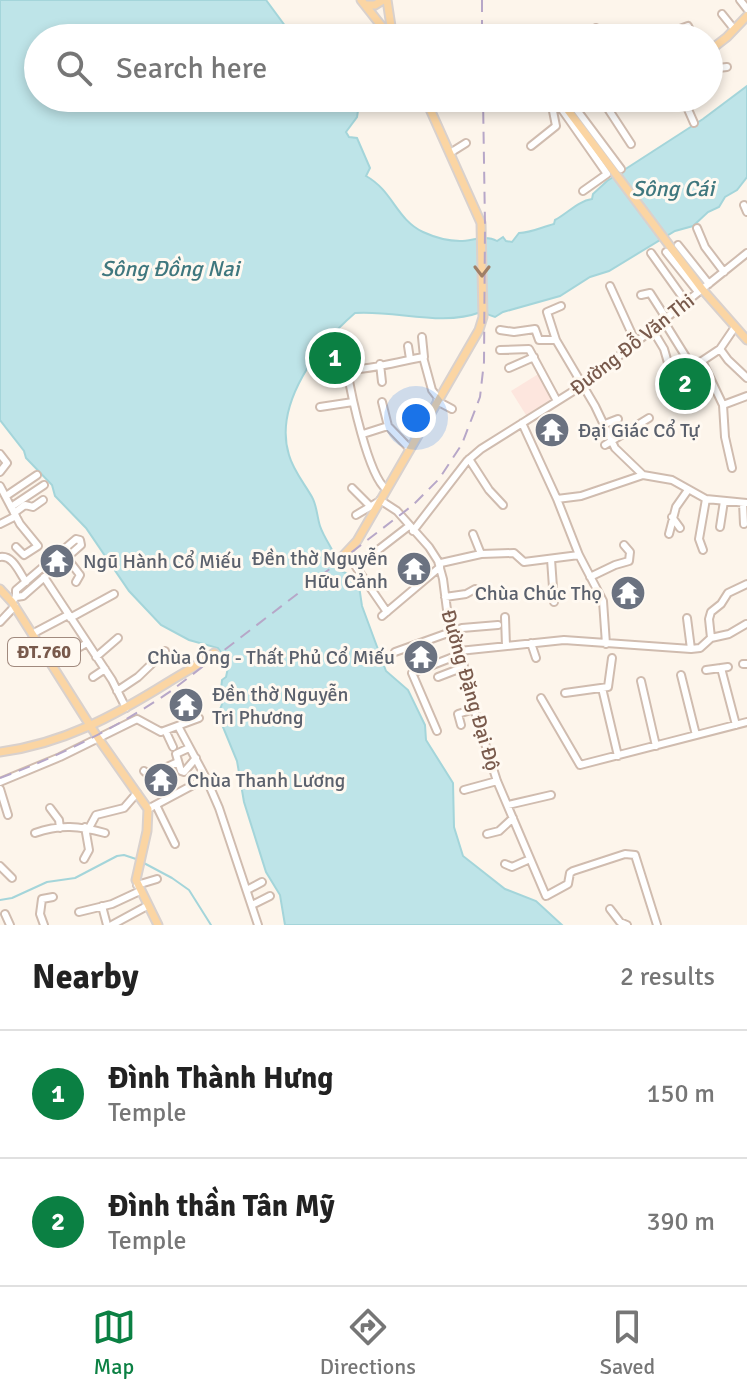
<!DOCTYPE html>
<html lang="en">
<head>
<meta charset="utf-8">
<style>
	:root { --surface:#fff; --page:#f6f6f6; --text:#222; --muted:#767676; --line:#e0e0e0; --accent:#0b8043 }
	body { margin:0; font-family:Signika,sans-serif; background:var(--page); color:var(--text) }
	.you { position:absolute; left:416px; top:418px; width:28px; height:28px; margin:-20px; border:6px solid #fff; border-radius:50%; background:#1a73e8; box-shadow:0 0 0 12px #1a73e833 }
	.badge { display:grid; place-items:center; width:52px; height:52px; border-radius:50%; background:var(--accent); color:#fff; font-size:26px; font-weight:700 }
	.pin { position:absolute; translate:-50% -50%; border:4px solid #fff; box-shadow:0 2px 8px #0006 }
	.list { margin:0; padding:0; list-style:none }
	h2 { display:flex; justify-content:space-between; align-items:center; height:104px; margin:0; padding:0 32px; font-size:34px }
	h2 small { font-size:26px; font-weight:400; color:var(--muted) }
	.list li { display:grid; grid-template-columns:52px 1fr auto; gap:24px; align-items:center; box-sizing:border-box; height:128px; padding:0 32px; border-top:2px solid var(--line) }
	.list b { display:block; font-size:30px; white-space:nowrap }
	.list p { margin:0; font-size:26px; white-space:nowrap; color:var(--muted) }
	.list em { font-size:26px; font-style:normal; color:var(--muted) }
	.icon { flex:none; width:44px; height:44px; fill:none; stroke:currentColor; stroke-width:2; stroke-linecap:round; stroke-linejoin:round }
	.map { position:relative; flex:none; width:747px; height:925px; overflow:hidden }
	.search { position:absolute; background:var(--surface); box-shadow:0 4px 12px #0003; left:24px; right:24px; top:24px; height:88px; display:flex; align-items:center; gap:20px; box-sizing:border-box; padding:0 28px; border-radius:44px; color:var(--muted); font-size:30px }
	.sheet { height:360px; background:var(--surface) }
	nav { display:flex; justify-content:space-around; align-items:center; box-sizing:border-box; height:112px; border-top:2px solid var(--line); background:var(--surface); font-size:22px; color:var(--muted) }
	nav a { display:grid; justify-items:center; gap:4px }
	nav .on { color:var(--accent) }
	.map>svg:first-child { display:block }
</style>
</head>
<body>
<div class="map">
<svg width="747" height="925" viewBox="0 0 747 925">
	<rect width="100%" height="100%" fill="#fdf5eb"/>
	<path fill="#fde6de" d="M540 373 553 398 526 415 511 391Z"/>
	<path fill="#bee4e8" stroke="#a4d5da" stroke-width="2" d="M0 0H266L294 38H38V98H360L357 117 346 132 349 137 357 138 370 168 366 176C393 191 396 219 423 232 436 238 447 241 460 241 473 241 485 234 497 241L503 237 506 241 512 242 519 233C531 233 542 227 554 224L555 220C568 213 578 201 592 199L593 194 607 181 703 119 747 86V177L737 190 725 197 719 207 708 212 693 226 675 231 609 271 590 277 560 296 503 312 495 317 481 312C441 327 397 310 355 313 319 344 273 404 289 455 293 470 304 483 312 497 317 506 317 517 320 526 325 541 338 555 340 570L351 576 359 586 362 606 386 671 408 690 425 725 426 740 453 783 454 827 463 856 505 889 536 901 562 925H285L280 895 266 872 244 802 237 761 218 715 222 704 220 699 222 680 226 677 229 663 218 648 189 640 161 625 129 591 86 528 55 496 52 485 26 458 24 451 0 420Z"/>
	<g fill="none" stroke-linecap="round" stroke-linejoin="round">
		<path stroke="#a4d5da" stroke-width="2" d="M142 862 172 878 189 890 211 925
			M0 900 12 898 47 882 75 878 117 856 124 855 136 859"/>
		<defs>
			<path id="minor" d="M740 0 747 9
				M722 14 734 29
				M596 28 605 38
				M672 32 688 26 694 38
				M646 35 648 38
				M709 53 718 68 727 67
				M568 98 621 169
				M601 98 631 144
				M683 98 694 123
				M556 101 607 174 583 191
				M531 146 556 126 551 101
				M450 153 466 143
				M744 205 747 212
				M697 228 705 247 724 272
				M678 245 709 284
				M666 252 698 292
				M651 253 686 302
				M610 286 636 343
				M641 295 650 293 666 318
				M561 306 547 312 556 340 595 406 615 448 643 475
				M663 320 691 365
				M735 327 720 349 728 360 747 378
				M652 329 664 349 671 373 702 361 720 349
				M500 330 514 332 535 329 539 340H556
				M422 337 424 357
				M408 346 410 359
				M500 350 529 349 557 401
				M702 361 723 405 725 437 732 468
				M380 364 382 382
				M321 366C351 376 392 363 423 357L432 390 439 399
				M509 368 534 357
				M347 369C351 394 368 475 386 489
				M437 401 452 409
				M382 402 388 426 410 449
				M723 405 747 396
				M320 407 353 402
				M410 414 426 421
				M522 423 557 499 579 555 603 601 606 644
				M605 424 618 419
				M363 434 388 426
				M605 445 649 418
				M0 454 7 463 0 472
				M469 459 489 490 503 505
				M0 486 20 524 38 546 24 555 16 547
				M352 488 370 506
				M6 496 37 475
				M557 499 581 496 643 475 672 480 706 499 747 503
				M380 500 397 511 429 547 438 561 443 579 450 633 461 654 474 709 497 781 546 896 568 884 570 873 573 871 625 854 635 855 657 925
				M743 503 744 524
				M11 507 44 485
				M14 513 25 505 33 507 43 500
				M356 515 378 502
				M672 517 680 528
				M0 524 16 516
				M720 527 724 501
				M413 531 467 461 481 449 583 385 747 253
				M473 534 481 554
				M669 534 676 507 688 490
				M703 550 699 539 706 499
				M0 557C13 555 19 572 26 582
				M67 558 80 575 76 582
				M551 559 554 602
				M441 563 481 554 514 553 524 562 579 555
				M44 577 112 680 126 708
				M590 577 615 565 629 561 630 552 624 545
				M445 597 466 594 475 589 482 594
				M12 602 16 597 23 596 81 545 80 540 76 539 16 590V597
				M387 612 356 567 409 526
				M382 616 440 567
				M505 617 506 646
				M70 618 114 594
				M687 618 691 649
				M0 622 15 606
				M32 634 68 615
				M711 638 729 634 746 624
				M531 643 536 658
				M459 651 564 640 691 649 700 648 711 638 709 619 711 612 721 604 728 593 747 584
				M71 652 87 643
				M395 652 462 628 498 625
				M96 657 118 638
				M743 664H747
				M721 668 736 725
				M706 670 728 667
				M681 675 696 735
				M93 677 105 669
				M438 677 464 667
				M641 681 656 746
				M602 688 618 756
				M117 691 138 677 165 651
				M565 693 608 687 612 658
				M541 698 580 765 747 722
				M461 725 458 714 474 709
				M178 726 206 778 219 808 258 925
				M437 731 412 673 461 654
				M166 732 173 747
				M189 748 176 754 181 771 184 772 196 758
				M144 771 149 775 178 762
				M0 782 60 757 137 719 161 732 199 718
				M0 789 8 815
				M464 790 497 781
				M156 805 175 844
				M508 805 551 795
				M50 808 59 820 60 828
				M148 809 206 778
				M89 828 96 815 124 808 137 793
				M35 833C60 824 80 826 105 833
				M487 834 499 831 513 818
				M84 859 89 850 85 827
				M505 864 512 867 530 859
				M0 866 12 878
				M137 885 157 879
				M247 890 262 882
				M252 905 270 896
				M102 906 107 925
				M610 909 620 922 627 925
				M79 912 112 904 140 891
				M5 914 10 925
				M44 925 40 914 42 899 53 897
				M112 925 147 906"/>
			<path id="major" d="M361 0 391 38
				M387 0 392 33
				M366 5H375L383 0
				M709 51 727 37 747 16
				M498 98 546 102 568 98
				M561 101 702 289 747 340
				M343 556 357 541 479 330 483 317 481 223 425 98
				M0 589 12 602 98 738 148 809 147 831 136 880 158 925
				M0 752C62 744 114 716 167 683 183 673 199 665 214 653"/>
		</defs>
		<use href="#minor" stroke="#d0bcaf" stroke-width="10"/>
		<use href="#major" stroke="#d9d1cd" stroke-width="11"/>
		<use href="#minor" stroke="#fff" stroke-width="6"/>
		<use href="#major" stroke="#fbd5a3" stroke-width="7"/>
		<path stroke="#b7a7c8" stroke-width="2" stroke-dasharray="12 8" stroke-linecap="butt" d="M482 0V38
			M0 778C60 756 118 727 171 691L413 505 439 479 462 444 480 397 484 362 485 225 483 98"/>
	</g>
	<defs><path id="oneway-chevron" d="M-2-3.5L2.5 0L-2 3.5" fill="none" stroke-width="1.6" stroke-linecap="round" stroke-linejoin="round" transform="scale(2)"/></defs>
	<use stroke="#a07f66" href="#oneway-chevron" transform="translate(482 271) rotate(90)"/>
	<defs>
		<symbol id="temple-disc" viewBox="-11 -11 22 22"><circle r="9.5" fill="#6b7280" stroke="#fff9f1"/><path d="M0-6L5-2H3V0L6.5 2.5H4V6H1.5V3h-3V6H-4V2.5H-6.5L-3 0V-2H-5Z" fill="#fff"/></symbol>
	</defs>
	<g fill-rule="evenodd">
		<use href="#temple-disc" x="532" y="410" width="40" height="40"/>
		<use href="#temple-disc" x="37" y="541" width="40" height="40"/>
		<use href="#temple-disc" x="394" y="549" width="40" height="40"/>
		<use href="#temple-disc" x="608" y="573" width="40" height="40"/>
		<use href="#temple-disc" x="401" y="637" width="40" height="40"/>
		<use href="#temple-disc" x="166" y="685" width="40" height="40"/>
		<use href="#temple-disc" x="141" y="760" width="40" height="40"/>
	</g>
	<g text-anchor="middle" stroke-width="6" stroke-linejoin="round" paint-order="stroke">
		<rect fill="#fff9f1" stroke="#a18a7e" stroke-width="2" x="8" y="638" width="72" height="28" rx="6"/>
		<g font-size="18" font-weight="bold" fill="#795a4c">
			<text x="44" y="658">ĐT.760</text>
		</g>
		<g font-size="20" fill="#795a4c" stroke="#fff9f1">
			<text transform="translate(632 344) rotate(-38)" y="7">Đường Đỗ Văn Thi</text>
			<text transform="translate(471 690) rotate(74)" y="7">Đường Đặng Đại Độ</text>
		</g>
		<g font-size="20" fill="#5b616d" stroke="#fff9f1" text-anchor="start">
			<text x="578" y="437">Đại Giác Cổ Tự</text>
			<text x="388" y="565" text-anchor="end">Đền thờ Nguyễn<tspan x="388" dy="23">Hữu Cảnh</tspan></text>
			<text x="83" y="568">Ngũ Hành Cổ Miếu</text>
			<text x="602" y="600" text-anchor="end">Chùa Chúc Thọ</text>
			<text x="395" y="664" text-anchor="end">Chùa Ông - Thất Phủ Cổ Miếu</text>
			<text x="212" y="701">Đền thờ Nguyễn<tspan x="212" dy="23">Tri Phương</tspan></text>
			<text x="187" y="787">Chùa Thanh Lương</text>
		</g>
		<g font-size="22" font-style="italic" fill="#3f777e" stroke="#fff9f1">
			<text x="673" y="196">Sông Cái</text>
			<text x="170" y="276">Sông Đồng Nai</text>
		</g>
	</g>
</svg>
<div class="you"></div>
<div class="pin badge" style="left:335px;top:358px">1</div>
<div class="pin badge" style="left:685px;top:384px">2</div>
<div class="search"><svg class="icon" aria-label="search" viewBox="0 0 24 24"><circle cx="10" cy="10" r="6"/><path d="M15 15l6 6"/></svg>Search here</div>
</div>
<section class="sheet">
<h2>Nearby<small>2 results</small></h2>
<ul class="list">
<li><span class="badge">1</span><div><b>Đình Thành Hưng</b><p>Temple</p></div><em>150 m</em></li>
<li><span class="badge">2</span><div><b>Đình thần Tân Mỹ</b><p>Temple</p></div><em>390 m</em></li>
</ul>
</section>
<nav>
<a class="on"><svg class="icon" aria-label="map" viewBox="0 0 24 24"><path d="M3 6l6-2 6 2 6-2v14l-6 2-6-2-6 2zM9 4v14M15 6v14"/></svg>Map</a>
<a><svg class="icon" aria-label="directions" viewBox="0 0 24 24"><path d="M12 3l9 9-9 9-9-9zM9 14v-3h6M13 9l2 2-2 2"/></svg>Directions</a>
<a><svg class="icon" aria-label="saved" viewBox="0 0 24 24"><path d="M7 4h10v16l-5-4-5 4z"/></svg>Saved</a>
</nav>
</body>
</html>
